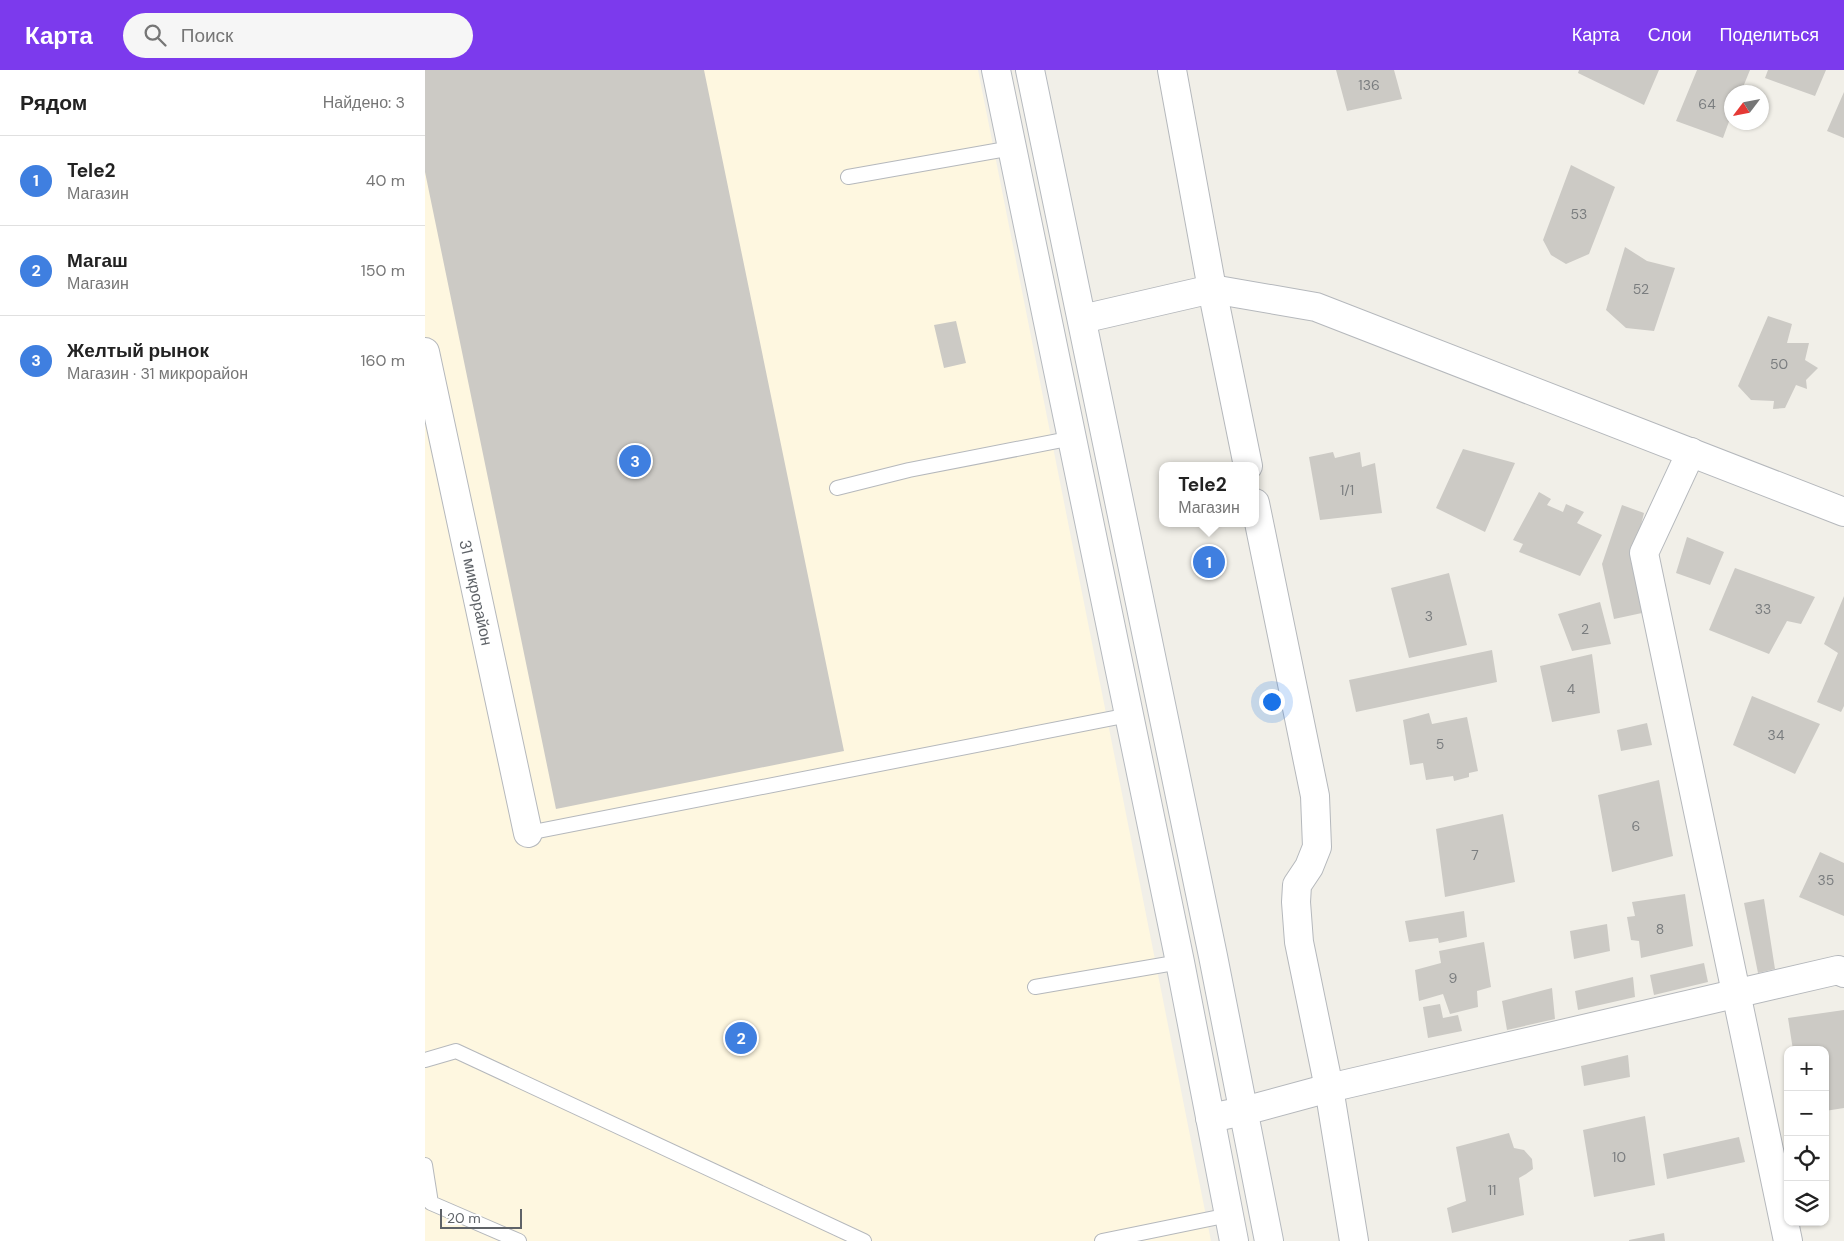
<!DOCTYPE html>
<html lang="ru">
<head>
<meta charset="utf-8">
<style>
	:root { --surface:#fff; --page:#f6f6f6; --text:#222; --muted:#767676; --line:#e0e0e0; --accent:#7c3aed }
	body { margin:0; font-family:"DM Sans",sans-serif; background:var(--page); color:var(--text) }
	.controls { position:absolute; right:15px; bottom:15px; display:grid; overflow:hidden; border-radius:10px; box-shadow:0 1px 4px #0004 }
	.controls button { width:45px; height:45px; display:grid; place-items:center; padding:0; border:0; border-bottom:1px solid var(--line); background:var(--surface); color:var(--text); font:25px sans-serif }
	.compass { position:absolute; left:1299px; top:15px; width:45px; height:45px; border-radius:50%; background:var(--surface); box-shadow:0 1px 4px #0004; rotate:238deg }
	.scale { position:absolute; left:15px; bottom:12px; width:82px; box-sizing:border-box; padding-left:5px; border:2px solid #5f6368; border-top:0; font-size:14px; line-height:18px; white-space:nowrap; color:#5f6368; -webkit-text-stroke:4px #fff; paint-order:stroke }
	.you { position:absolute; left:846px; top:631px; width:18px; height:18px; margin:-12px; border:4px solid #fff; border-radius:50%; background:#1a73e8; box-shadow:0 0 0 8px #1a73e833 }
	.badge { display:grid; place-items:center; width:32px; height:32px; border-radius:50%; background:var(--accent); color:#fff; font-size:16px; font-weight:700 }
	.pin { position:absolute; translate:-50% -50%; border:2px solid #fff; box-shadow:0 1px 5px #0006 }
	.popup { position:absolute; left:734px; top:392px; width:100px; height:65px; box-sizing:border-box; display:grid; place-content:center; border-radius:10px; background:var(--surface); filter:drop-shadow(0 1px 4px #0005); font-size:16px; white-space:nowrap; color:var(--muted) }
	.popup b { font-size:19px; color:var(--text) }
	.popup::after { content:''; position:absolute; left:50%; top:100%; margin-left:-10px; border:10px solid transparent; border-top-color:var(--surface) }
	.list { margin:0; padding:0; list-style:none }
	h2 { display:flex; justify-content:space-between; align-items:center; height:65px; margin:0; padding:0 20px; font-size:21px }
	h2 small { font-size:16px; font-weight:400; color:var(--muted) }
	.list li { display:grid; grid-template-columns:32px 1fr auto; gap:15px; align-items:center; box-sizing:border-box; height:90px; padding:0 20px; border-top:1px solid var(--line) }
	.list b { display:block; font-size:19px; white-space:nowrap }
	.list p { margin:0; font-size:16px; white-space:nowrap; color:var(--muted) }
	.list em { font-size:16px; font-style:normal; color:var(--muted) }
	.icon { flex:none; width:28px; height:28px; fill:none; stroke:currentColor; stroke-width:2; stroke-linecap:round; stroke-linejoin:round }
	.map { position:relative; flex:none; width:1419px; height:1171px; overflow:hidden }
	header { display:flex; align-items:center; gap:30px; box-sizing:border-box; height:70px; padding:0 25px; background:var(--accent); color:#fff }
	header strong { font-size:24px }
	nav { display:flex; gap:28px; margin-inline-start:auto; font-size:18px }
	.search { width:350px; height:45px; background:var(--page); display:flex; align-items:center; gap:12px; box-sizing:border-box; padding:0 18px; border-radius:28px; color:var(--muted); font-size:19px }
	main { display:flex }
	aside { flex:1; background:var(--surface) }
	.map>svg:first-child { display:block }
</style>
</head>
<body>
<header>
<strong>Карта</strong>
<div class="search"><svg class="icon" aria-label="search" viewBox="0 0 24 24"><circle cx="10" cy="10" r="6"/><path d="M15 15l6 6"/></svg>Поиск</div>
<nav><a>Карта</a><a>Слои</a><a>Поделиться</a></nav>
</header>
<main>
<aside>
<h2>Рядом<small>Найдено: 3</small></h2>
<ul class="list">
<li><span class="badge" style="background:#3f7fe0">1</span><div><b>Tele2</b><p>Магазин</p></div><em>40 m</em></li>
<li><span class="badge" style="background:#3f7fe0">2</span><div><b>Магаш</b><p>Магазин</p></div><em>150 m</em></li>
<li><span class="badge" style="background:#3f7fe0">3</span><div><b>Желтый рынок</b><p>Магазин · 31 микрорайон</p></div><em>160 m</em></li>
</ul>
</aside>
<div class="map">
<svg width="1419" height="1171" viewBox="0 0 1419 1171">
	<rect width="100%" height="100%" fill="#f1efe8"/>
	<path fill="#fef7e0" d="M0 0H553L786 1171H0Z"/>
	<path fill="#cccac5" d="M0 0H279L419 681 131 739 0 102Z
		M911 0H969L977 29 922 41Z
		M1154 0H1234L1219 35 1153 3Z
		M1272 0H1325L1316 22H1306V46L1298 68 1251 51Z
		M1343 0H1401L1390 26 1340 8Z
		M1419 22V68L1402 61Z
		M1146 95 1190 117 1164 184 1141 194 1126 185 1118 170Z
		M1200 177 1222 191 1250 198 1229 261 1201 258 1181 240Z
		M1343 246 1367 254 1362 273H1384L1380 290 1393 298 1381 310 1382 319 1371 315 1360 338 1348 339 1349 331 1326 330 1313 316Z
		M531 251 541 293 519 298 509 255Z
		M1038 379 1090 393 1060 462 1011 438Z
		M908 382 910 388 935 382 937 397 950 393 957 443 895 450 884 387Z
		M1114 422 1126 429 1122 435 1138 442 1141 434 1159 442 1152 453 1177 465 1155 506 1094 482 1098 474 1088 470Z
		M1197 435 1219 443 1207 491 1217 543 1189 549 1177 494Z
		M1262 467 1299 482 1285 515 1251 503Z
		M1310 498 1390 527 1376 554 1362 551 1344 584 1284 560Z
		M1024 503 1042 575 984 588 966 518Z
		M1419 526V636L1416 642 1392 632 1413 583 1399 574Z
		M1175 532 1186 574 1147 581 1133 544Z
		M1067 580 1072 612 931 642 924 610Z
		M1167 584 1175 643 1127 652 1115 596Z
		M1327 626 1395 654 1370 704 1308 675Z
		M1004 643 1007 654 1042 647 1053 701 1044 703V707L1029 711 1028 706 1001 710 998 693 985 695 978 650Z
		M1222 653 1227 675 1196 681 1192 660Z
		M1234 710 1248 786 1187 802 1173 725Z
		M1078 744 1090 812 1020 827 1011 759Z
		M1395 782 1419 793V846L1374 827Z
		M1260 824 1268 876 1216 888 1214 871 1206 870 1202 847 1210 846 1207 832Z
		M1339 829 1350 899 1333 903 1319 833Z
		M1039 841 1042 867 1014 873 1013 868 984 872 980 851Z
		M1182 854 1185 881 1149 889 1145 861Z
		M1059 872 1066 917 1052 921 1053 937 1025 944 1018 924 994 931 990 900 1016 893 1014 881Z
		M1279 893 1283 912 1229 925 1225 905Z
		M1208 907 1210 927 1153 940 1150 921Z
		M1127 918 1130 949 1082 960 1077 931Z
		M1015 934 1018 948 1033 945 1037 961 1003 968 998 937Z
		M1419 940V1038L1400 1041V980H1368L1363 948Z
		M1203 985 1205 1007 1159 1016 1156 996Z
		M1220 1046 1230 1115 1169 1127 1158 1060Z
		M1084 1063 1089 1078 1099 1080 1107 1089 1108 1099 1101 1104 1094 1108 1099 1145 1027 1163 1022 1138 1041 1131 1031 1077Z
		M1314 1067 1320 1092 1242 1109 1238 1084Z
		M1239 1163 1240 1171H1204V1170Z"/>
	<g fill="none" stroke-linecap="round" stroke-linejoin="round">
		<defs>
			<path id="service" d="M423 107 587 78
				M412 418 484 400 648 368
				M103 763 704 645
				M610 917 755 892
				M0 990 31 981 439 1171
				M0 1095 6 1133 94 1171
				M677 1171 804 1145"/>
			<g id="minor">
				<path d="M747 0 787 219 823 396"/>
				<path d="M657 249 787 219 891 237 1419 442"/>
				<path id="s1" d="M0 282 103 763"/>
				<path d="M1266 382 1219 483 1363 1171"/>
				<path d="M830 433 890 726 892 777 884 797 872 815 871 832 874 872 904 1018 929 1171"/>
				<path d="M785 1048 819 1041 904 1018 1413 900 1419 903"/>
			</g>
			<path id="secondary" d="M571 0 755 892 809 1171
				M605 0 788 886 844 1171"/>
		</defs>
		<use href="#service" stroke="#b5b8bc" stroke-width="16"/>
		<use href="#minor" stroke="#b5b8bc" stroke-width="30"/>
		<use href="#secondary" stroke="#b6babf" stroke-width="30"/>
		<use href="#service" stroke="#fff" stroke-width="14"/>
		<use href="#minor" stroke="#fff" stroke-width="28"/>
		<use href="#secondary" stroke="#fff" stroke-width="28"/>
	</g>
	<g text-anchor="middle" stroke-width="4.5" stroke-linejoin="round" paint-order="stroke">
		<g font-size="14" fill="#7a7d7f">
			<text x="944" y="20">136</text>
			<text x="1282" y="39">64</text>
			<text x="1154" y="149">53</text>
			<text x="1216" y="224">52</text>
			<text x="1354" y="299">50</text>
			<text x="922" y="425">1/1</text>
			<text x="1338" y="544">33</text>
			<text x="1004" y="551">3</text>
			<text x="1160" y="564">2</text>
			<text x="1146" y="624">4</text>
			<text x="1351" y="670">34</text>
			<text x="1015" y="679">5</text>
			<text x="1211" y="761">6</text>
			<text x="1050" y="790">7</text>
			<text x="1401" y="815">35</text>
			<text x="1235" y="864">8</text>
			<text x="1028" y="913">9</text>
			<text x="1194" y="1092">10</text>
			<text x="1067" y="1125">11</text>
		</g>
		<g font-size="16" fill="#5f6368" stroke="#fff">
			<text dy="6" stroke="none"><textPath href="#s1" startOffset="246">31 микрорайон</textPath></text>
		</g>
	</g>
</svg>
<div class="controls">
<button>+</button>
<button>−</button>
<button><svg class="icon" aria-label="locate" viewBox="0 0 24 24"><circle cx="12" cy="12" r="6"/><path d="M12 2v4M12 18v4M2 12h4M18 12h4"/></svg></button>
<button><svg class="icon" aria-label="layers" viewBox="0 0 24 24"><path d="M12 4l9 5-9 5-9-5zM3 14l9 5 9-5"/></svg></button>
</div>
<svg class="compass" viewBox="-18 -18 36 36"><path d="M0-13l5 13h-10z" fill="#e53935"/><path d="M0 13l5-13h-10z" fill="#767676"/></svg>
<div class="scale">20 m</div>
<div class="you"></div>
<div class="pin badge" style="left:784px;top:492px;background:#3f7fe0">1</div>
<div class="popup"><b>Tele2</b>Магазин</div>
<div class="pin badge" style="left:316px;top:968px;background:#3f7fe0">2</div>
<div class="pin badge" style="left:210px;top:391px;background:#3f7fe0">3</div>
</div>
</main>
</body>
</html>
